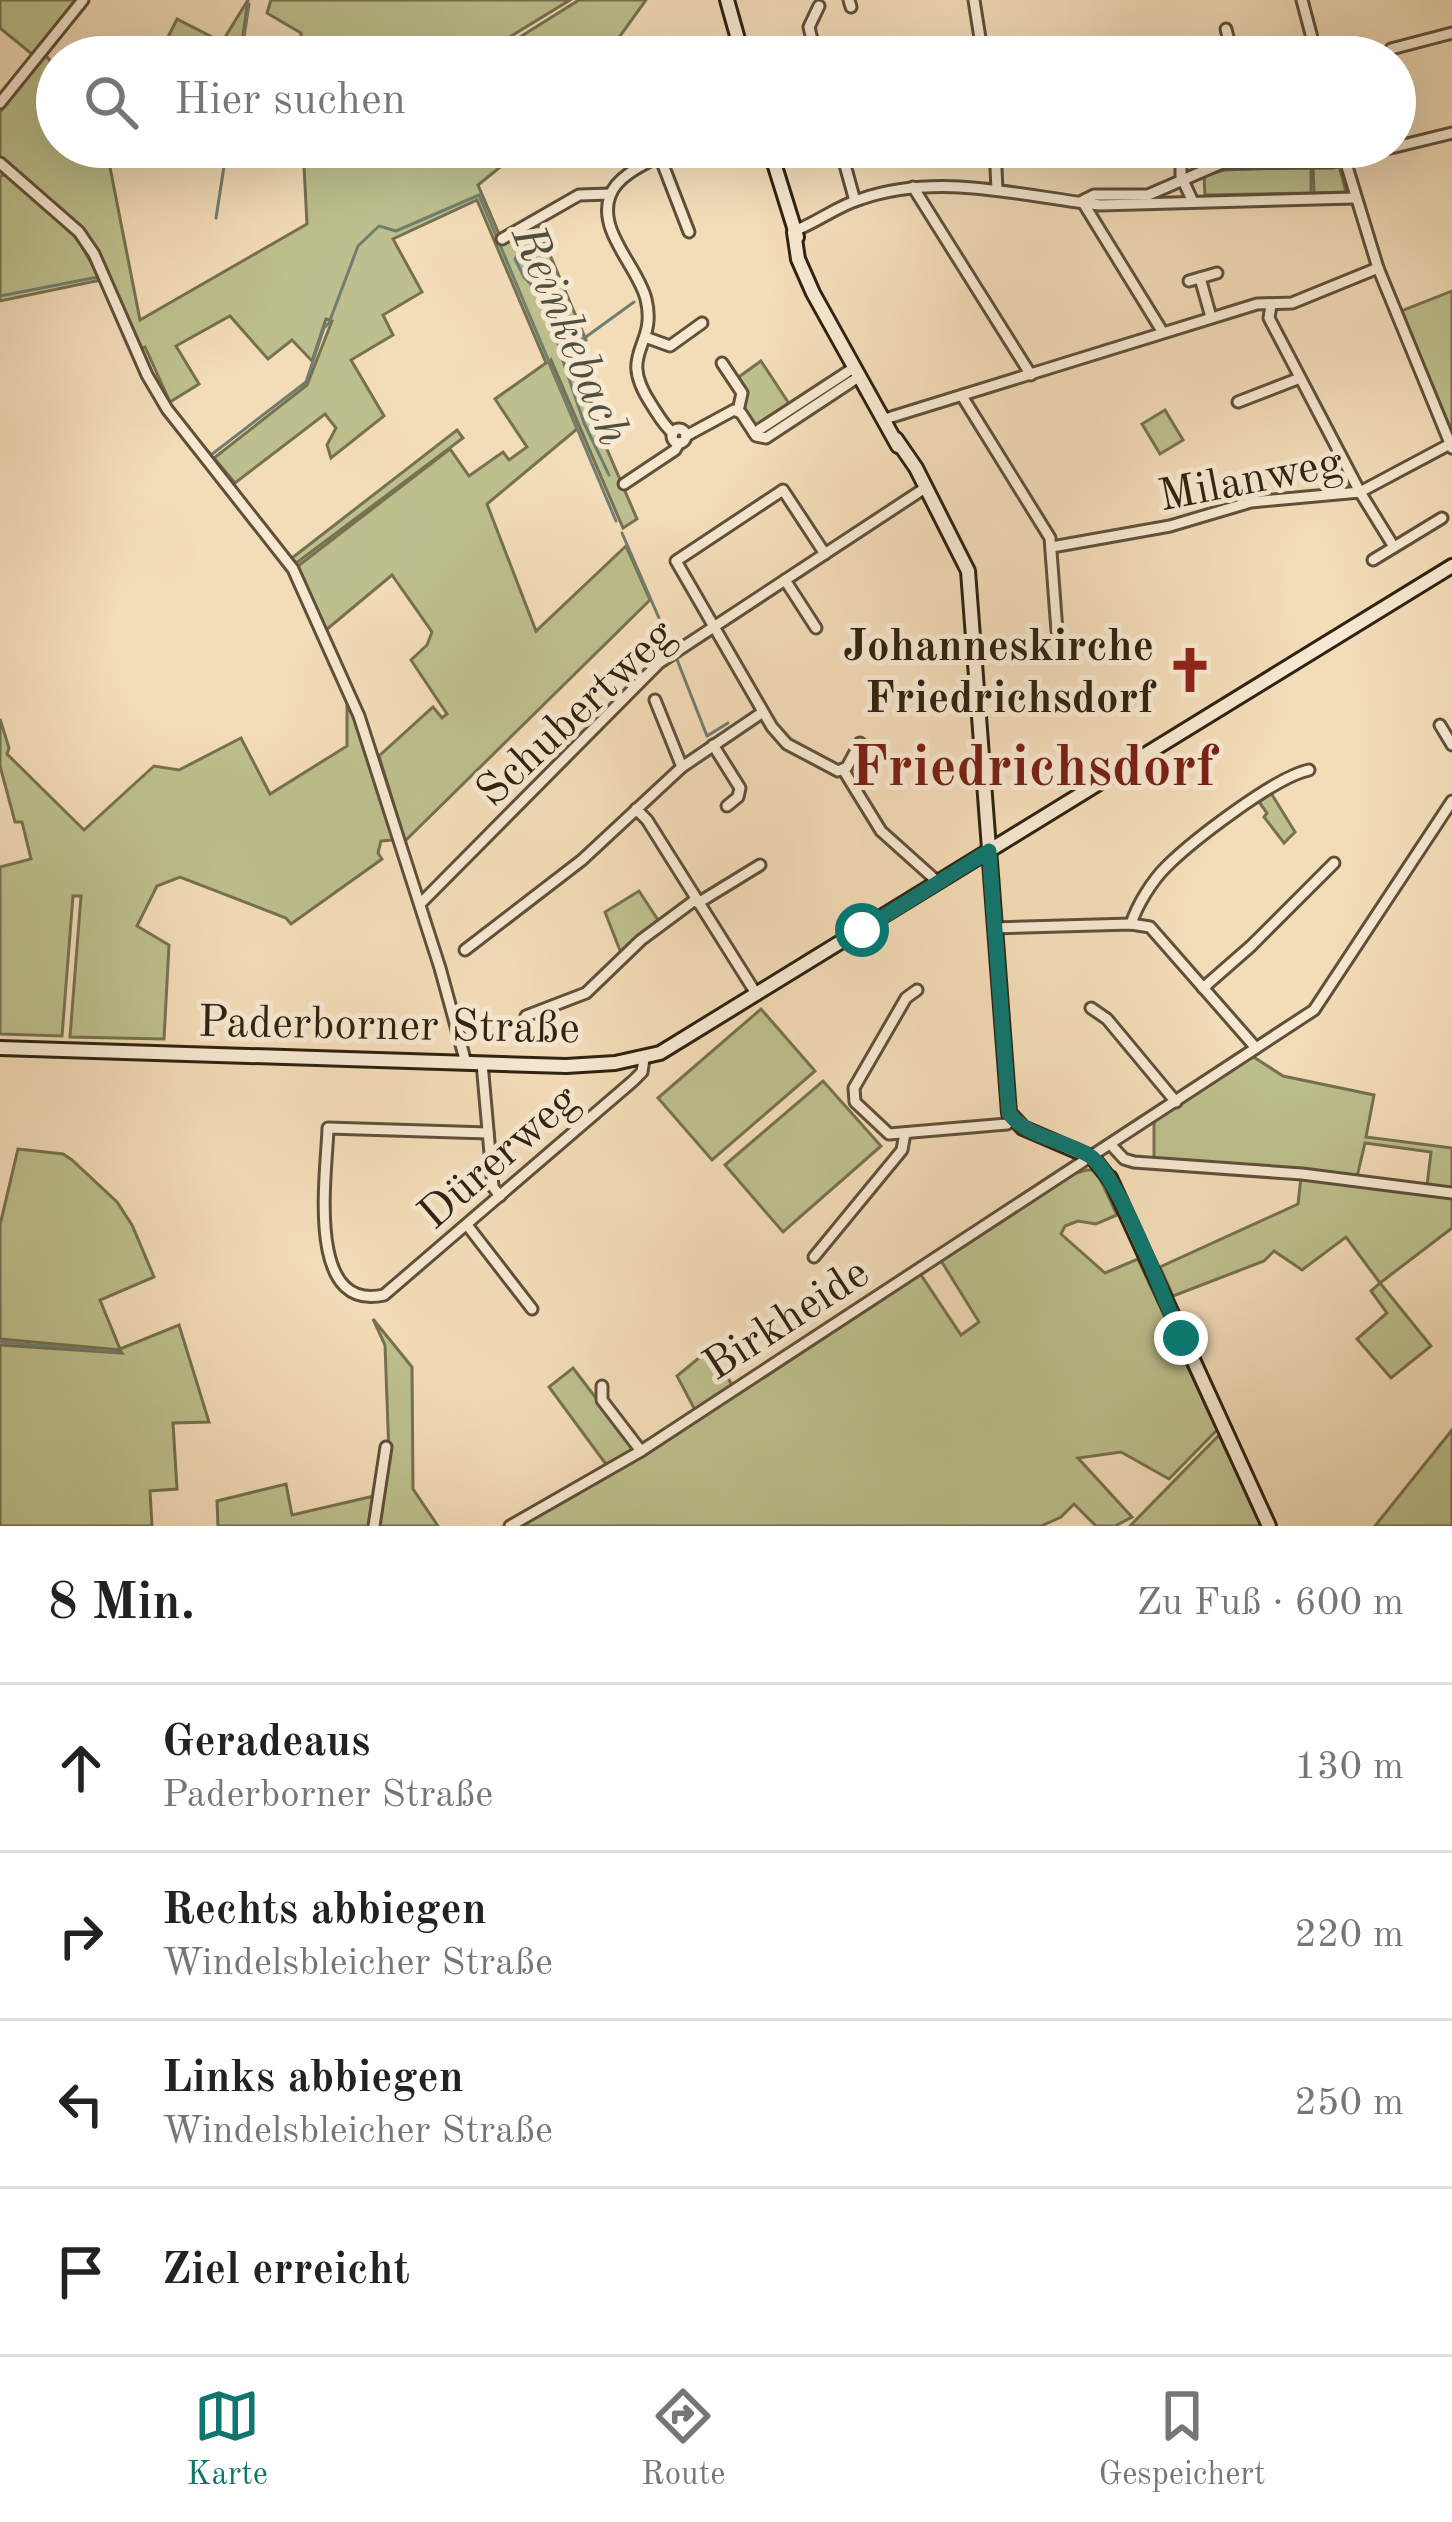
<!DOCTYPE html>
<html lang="de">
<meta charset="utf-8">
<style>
:root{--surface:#fff;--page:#f6f6f6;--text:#222;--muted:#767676;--line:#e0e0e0;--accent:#0f766e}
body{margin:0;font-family:"Old Standard TT",serif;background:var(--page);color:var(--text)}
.stop{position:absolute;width:36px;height:36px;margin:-27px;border:9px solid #0f766e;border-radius:50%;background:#fff}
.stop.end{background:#0f766e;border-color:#fff;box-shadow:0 3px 12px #0008}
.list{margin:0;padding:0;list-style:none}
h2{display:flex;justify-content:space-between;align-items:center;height:156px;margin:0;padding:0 48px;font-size:51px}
h2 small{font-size:39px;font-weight:400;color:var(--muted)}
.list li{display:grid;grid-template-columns:78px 1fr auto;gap:36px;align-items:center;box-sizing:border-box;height:168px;padding:0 48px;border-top:3px solid var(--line)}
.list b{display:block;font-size:45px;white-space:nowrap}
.list p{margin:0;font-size:39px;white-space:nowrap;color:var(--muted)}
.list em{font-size:39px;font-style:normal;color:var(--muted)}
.icon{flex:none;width:66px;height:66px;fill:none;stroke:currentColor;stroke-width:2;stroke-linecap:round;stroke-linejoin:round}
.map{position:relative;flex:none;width:1452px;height:1526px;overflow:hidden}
.search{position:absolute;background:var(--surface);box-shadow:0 12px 48px #0002;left:36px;right:36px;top:36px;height:132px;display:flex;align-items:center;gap:30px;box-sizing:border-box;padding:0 42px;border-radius:66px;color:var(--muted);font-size:45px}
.sheet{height:828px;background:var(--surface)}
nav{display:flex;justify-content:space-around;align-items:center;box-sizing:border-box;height:168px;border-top:3px solid var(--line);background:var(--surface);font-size:33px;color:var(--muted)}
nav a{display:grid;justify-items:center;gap:6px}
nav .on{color:var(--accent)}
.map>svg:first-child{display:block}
</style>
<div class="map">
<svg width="1452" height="1526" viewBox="0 0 1452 1526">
<rect width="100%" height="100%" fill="#f3dcb8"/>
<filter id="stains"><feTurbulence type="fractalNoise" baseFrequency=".00167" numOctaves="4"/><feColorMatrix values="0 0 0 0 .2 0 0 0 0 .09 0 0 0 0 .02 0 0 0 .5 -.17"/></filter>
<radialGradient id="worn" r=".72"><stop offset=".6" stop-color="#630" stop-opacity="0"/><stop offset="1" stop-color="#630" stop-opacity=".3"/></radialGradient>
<!-- green -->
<g fill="#bdc08e" stroke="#76714f" stroke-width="3">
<path d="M 0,0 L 79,0 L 33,55 L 0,28 Z"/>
<path d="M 248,0 L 240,57 L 158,57 L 177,19 L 222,42 Z"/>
<path d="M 271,0 L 570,0 L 477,57 L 301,57 L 301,33 L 267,13 Z"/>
<path d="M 579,0 L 646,0 L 612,47 L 614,57 L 488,57 Z"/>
<path d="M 45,54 L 57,70 L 57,147 L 106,147 L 140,320 L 307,224 L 303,147 L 525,147 L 478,185 L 502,241 L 536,222 L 586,340 L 566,354 L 637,519 L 623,528 L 551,360 L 549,363 L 577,429 L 487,504 L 536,631 L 626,546 L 650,600 L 405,841 L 379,756 L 433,707 L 442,718 L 447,714 L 411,660 L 427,645 L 432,632 L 392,575 L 326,630 L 298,566 L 450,449 L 469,476 L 503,452 L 509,460 L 527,447 L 495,399 L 546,363 L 477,200 L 393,239 L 422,292 L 383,315 L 393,335 L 351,360 L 384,416 L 331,458 L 327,445 L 336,428 L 325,414 L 235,483 L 214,458 L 307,385 L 332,321 L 326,319 L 312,361 L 292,340 L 268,359 L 230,316 L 176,346 L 199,384 L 170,402 L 145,347 L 139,349 L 81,228 L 0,158 L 0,112 Z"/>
<path d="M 1339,165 L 1346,192 L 1314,193 L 1313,166 Z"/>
<path d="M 1311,167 L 1311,193 L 1205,195 L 1204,176 L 1224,170 Z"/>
<path d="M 7,174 L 74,233 L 101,280 L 0,301 L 0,176 Z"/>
<path d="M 1452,291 L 1452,433 L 1401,311 Z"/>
<path d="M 761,361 L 790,405 L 761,425 L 754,424 L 742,407 L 736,379 Z"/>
<path d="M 1165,410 L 1183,440 L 1160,454 L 1142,424 Z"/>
<path d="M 457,430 L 463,438 L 295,564 L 292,558 Z"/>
<path d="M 347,708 L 357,718 L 394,833 L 392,840 L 381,841 L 378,853 L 382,859 L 291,924 L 286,918 L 180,877 L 157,886 L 137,926 L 169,945 L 164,1039 L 70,1037 L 81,896 L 73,896 L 62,1036 L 0,1034 L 0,867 L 31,859 L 22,822 L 15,822 L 0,766 L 0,719 L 9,748 L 7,754 L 84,830 L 154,766 L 179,770 L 241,738 L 270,794 L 347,746 Z"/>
<path d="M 1271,793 L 1295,832 L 1284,843 L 1264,817 L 1267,813 L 1259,802 Z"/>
<path d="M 639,891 L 658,920 L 621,953 L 605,912 Z"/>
<path d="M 761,1009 L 815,1071 L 712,1160 L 658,1098 Z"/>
<path d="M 1252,1056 L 1283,1076 L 1374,1095 L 1366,1137 L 1452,1148 L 1452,1190 L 1427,1186 L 1431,1152 L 1365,1143 L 1357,1177 L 1154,1159 L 1154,1121 Z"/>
<path d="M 823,1081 L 881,1146 L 783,1232 L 725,1165 Z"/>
<path d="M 18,1149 L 63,1154 L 72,1160 L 117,1202 L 132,1225 L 154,1277 L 100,1300 L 120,1349 L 179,1325 L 209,1422 L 173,1423 L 177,1489 L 150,1491 L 152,1526 L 0,1526 L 0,1345 L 122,1353 L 120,1350 L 0,1339 L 0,1225 Z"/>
<path d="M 1087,1170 L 1096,1170 L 1117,1215 L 1096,1224 L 1078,1221 L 1065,1226 L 1061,1234 L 1105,1273 L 1138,1259 L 1217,1430 L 1169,1479 L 1121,1452 L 1078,1458 L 1132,1517 L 1115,1526 L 1096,1526 L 1074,1504 L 1061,1517 L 1041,1526 L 520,1526 L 602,1480 L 919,1272 L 961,1335 L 979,1322 L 940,1259 L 1068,1175 Z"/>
<path d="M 1301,1178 L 1452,1197 L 1452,1228 L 1380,1283 L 1431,1346 L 1391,1378 L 1357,1339 L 1387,1313 L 1371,1291 L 1380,1283 L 1346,1237 L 1302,1270 L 1274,1251 L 1264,1261 L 1173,1296 L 1160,1267 L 1298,1204 Z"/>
<path d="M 373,1319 L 412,1367 L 413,1489 L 438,1526 L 377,1526 L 389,1455 L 385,1345 Z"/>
<path d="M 711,1348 L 732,1385 L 695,1410 L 677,1376 Z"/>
<path d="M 573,1368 L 635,1449 L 608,1467 L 549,1387 Z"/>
<path d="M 1452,1430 L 1452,1526 L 1375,1526 Z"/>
<path d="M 1219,1435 L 1262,1526 L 1130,1526 Z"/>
<path d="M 286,1484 L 292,1515 L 374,1496 L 369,1526 L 218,1526 L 217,1501 Z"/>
</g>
<!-- water -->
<path fill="#9bbbb1" stroke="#707e71" stroke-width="3" d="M 521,248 L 533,248 L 540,282 L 567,328 L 560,342 L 561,352 L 540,294 L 524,277 L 515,259 Z"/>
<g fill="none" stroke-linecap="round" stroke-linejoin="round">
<!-- stream -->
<g stroke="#707e71" stroke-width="3">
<path d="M 241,57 L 249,4"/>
<path d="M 216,218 L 227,147"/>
<path d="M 108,275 L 152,374"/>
<path d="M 0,296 L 98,277"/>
<path d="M 174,410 L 211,455 L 306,382 L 324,328 L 329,323 L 358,246 L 379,226 L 396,231 L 479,195 L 616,521"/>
<path d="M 609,475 L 584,423 L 561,355 L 634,302"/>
<path d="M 622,533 L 672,648"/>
<path d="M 676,657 L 707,736 L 728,723"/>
<path d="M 0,1342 L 118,1352"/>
</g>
<defs>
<g id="minor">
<path d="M 849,0 L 851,7"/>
<path d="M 974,0 L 983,57"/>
<path d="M 1302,0 L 1317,57"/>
<path d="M 1226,29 L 1233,57"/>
<path d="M 1146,45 L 1149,57"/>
<path d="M 1391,49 L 1452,33"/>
<path d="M 816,57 L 809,27 L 819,6"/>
<path d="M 0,103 L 83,0"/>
<path d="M 840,147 L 855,201"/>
<path d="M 995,147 L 997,190"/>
<path d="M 1181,147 L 1181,176 L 1193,202"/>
<path d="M 1341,147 L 1378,268 L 1452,448"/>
<path d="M 1395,147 L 1452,133"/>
<path d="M 660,157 L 689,232"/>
<path d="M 0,163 L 79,232 L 94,254 L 147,375 L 167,409 L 293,569 L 359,716 L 440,968 L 466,1063"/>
<path d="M 913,187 L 1031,375"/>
<path d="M 794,231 C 818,222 837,206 861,199 C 940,172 1020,196 1100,205 L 1354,198"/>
<path d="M 502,239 L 579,195 L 610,194"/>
<path d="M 1200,278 L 1211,317"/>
<path d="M 1189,281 L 1217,273"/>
<path d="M 1271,305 L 1269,318 L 1360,492 L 1394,547"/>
<path d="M 1162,331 L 1082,201 L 1094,195 L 1148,195 L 1222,163 L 1333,162 L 1394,147"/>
<path d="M 645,337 L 670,346 L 702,323"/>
<path d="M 722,363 L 742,393 L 738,411"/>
<path d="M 962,396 L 1050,538 L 1057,631"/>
<path d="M 1238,402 L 1300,378"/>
<path d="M 885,419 L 1257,304 L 1292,303 L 1378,268"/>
<circle cx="679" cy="436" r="7"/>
<path d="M 673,433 C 664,426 658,415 651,404 C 616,351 658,348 646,299 C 638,267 597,231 610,196 C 618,172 657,159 677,147"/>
<path d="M 754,433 L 855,367"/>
<path d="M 686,436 L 734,410 L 741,413 L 756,436 L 766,438 L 860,376"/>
<path d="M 624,484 L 675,450 L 679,443"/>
<path d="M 1052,547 L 1170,526 L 1251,502 L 1360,492 L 1450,444"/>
<path d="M 825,554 L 783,490 L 676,561 L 772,727 L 787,744 L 838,771 L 847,767 L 860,743"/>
<path d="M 1373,560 L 1442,518"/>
<path d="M 785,580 L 816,628"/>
<path d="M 655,700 L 682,767"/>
<path d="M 1440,725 L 1452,745"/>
<path d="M 713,745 L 740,788 L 738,797 L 727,806"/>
<path d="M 844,771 L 881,831 L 939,883"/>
<path d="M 636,809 L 647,820 L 757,995"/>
<path d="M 698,903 L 760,865"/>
<path d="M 420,904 L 659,663 L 925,488"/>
<path d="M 1131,924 C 1137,905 1152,881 1166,867 C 1192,841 1275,777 1309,770"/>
<path d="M 994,928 L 1131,924 L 1150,927 L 1256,1048"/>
<path d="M 465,950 L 582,860 L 682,767 L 763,712"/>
<path d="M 1203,988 L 1251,946 L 1334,863"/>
<path d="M 917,990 L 906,998 L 854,1088 L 855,1102 L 889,1134 L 1007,1124 L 1013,1119"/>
<path d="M 1091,1008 L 1107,1019 L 1176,1102"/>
<path d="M 526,1016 L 586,993 L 641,940 L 695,900"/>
<path d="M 482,1063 L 493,1187 L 500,1196"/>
<path d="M 488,1133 L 328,1128 C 327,1171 304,1313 384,1295 L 633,1081 L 642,1072 L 644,1059"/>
<path d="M 1111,1145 L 1124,1159 L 1134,1162 L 1302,1174 L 1452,1193"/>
<path d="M 467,1225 L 532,1309"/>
<path d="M 814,1257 L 902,1150 L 905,1133"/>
<path d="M 602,1386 L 602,1400 L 641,1451"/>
<path d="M 374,1526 L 386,1447"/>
<path d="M 510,1526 L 641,1451 L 1314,1010 L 1452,801"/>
</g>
<g id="secondary">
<path d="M 727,0 L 743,57"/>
<path d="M 769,147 L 797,237"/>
<path d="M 794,232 L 798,259 L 813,293 L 898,446"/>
<path d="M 896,439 L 916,468 L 968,571 L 1009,1113 L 1023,1128 L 1093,1158 L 1111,1181"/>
<path d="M 0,1048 L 566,1066 L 615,1063 L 660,1053 L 1452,566"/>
<path d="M 1110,1178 L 1269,1526"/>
</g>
</defs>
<!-- minor casing -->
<use href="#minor" stroke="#60503a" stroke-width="15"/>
<!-- secondary casing -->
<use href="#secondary" stroke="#2f2210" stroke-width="18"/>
<!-- minor -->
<use href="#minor" stroke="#f7e8d1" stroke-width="9"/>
<!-- secondary -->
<use href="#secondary" stroke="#f7e8d1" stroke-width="12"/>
</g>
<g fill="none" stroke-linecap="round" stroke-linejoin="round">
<!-- route -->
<path stroke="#0f766e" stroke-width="15" d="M 862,930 L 989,851 L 1009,1113 C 1028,1139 1064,1139 1090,1156 C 1120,1177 1164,1300 1181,1338"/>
</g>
<!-- icons -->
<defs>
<symbol id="church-bare" viewBox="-9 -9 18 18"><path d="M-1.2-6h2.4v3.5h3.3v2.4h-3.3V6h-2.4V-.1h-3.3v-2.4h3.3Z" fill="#8f2418" stroke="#f7e8d1" stroke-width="2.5" paint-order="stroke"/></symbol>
</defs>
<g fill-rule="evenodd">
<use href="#church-bare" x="1157" y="637" width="66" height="66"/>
</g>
<g text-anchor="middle" stroke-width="10" stroke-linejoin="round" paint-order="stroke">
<!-- street labels -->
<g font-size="45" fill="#2f2210" stroke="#f7e8d1">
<text transform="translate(1250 477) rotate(-11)" y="16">Milanweg</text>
<text transform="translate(574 711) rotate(-43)" y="16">Schubertweg</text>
<text transform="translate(389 1023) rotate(1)" y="16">Paderborner Straße</text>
<text transform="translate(497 1155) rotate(-41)" y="16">Dürerweg</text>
<text transform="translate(785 1317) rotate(-33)" y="16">Birkheide</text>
</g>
<!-- poi labels -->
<g font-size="45" font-weight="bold" fill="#2f2210" stroke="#f7e8d1" text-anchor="end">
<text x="1154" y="660">Johanneskirche<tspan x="1154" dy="52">Friedrichsdorf</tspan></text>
</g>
<!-- water labels -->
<g font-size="48" font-style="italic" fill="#4f5040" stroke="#f7e8d1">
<text transform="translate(573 334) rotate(67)" y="17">Reinkebach</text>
</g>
<!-- district labels -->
<g font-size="57" font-weight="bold" fill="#7a1f14" stroke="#f7e8d1">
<text x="1033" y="785">Friedrichsdorf</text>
</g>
</g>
<rect width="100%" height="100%" filter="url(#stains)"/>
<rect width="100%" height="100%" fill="url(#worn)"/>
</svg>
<div class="stop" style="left:862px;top:930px"></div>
<div class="stop end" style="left:1181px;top:1338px"></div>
<div class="search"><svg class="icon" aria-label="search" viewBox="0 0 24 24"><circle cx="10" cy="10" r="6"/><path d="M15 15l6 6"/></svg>Hier suchen</div>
</div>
<section class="sheet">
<h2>8 Min.<small>Zu Fuß · 600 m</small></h2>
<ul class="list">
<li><svg class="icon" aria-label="ahead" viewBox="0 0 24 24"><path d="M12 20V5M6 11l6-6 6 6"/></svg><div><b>Geradeaus</b><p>Paderborner Straße</p></div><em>130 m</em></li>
<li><svg class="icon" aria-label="right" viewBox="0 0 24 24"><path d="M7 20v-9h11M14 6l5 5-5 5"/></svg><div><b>Rechts abbiegen</b><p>Windelsbleicher Straße</p></div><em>220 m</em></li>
<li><svg class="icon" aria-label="left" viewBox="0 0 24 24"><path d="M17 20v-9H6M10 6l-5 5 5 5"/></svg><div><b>Links abbiegen</b><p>Windelsbleicher Straße</p></div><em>250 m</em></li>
<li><svg class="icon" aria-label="arrive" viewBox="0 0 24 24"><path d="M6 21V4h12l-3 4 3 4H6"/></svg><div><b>Ziel erreicht</b></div></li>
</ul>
</section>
<nav>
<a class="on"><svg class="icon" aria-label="map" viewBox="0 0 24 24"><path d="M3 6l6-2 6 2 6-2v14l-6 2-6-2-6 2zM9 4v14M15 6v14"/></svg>Karte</a>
<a><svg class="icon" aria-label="directions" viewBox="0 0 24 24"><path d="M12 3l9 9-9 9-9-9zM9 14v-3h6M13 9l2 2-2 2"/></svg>Route</a>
<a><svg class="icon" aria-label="saved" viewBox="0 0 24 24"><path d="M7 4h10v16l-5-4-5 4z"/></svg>Gespeichert</a>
</nav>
